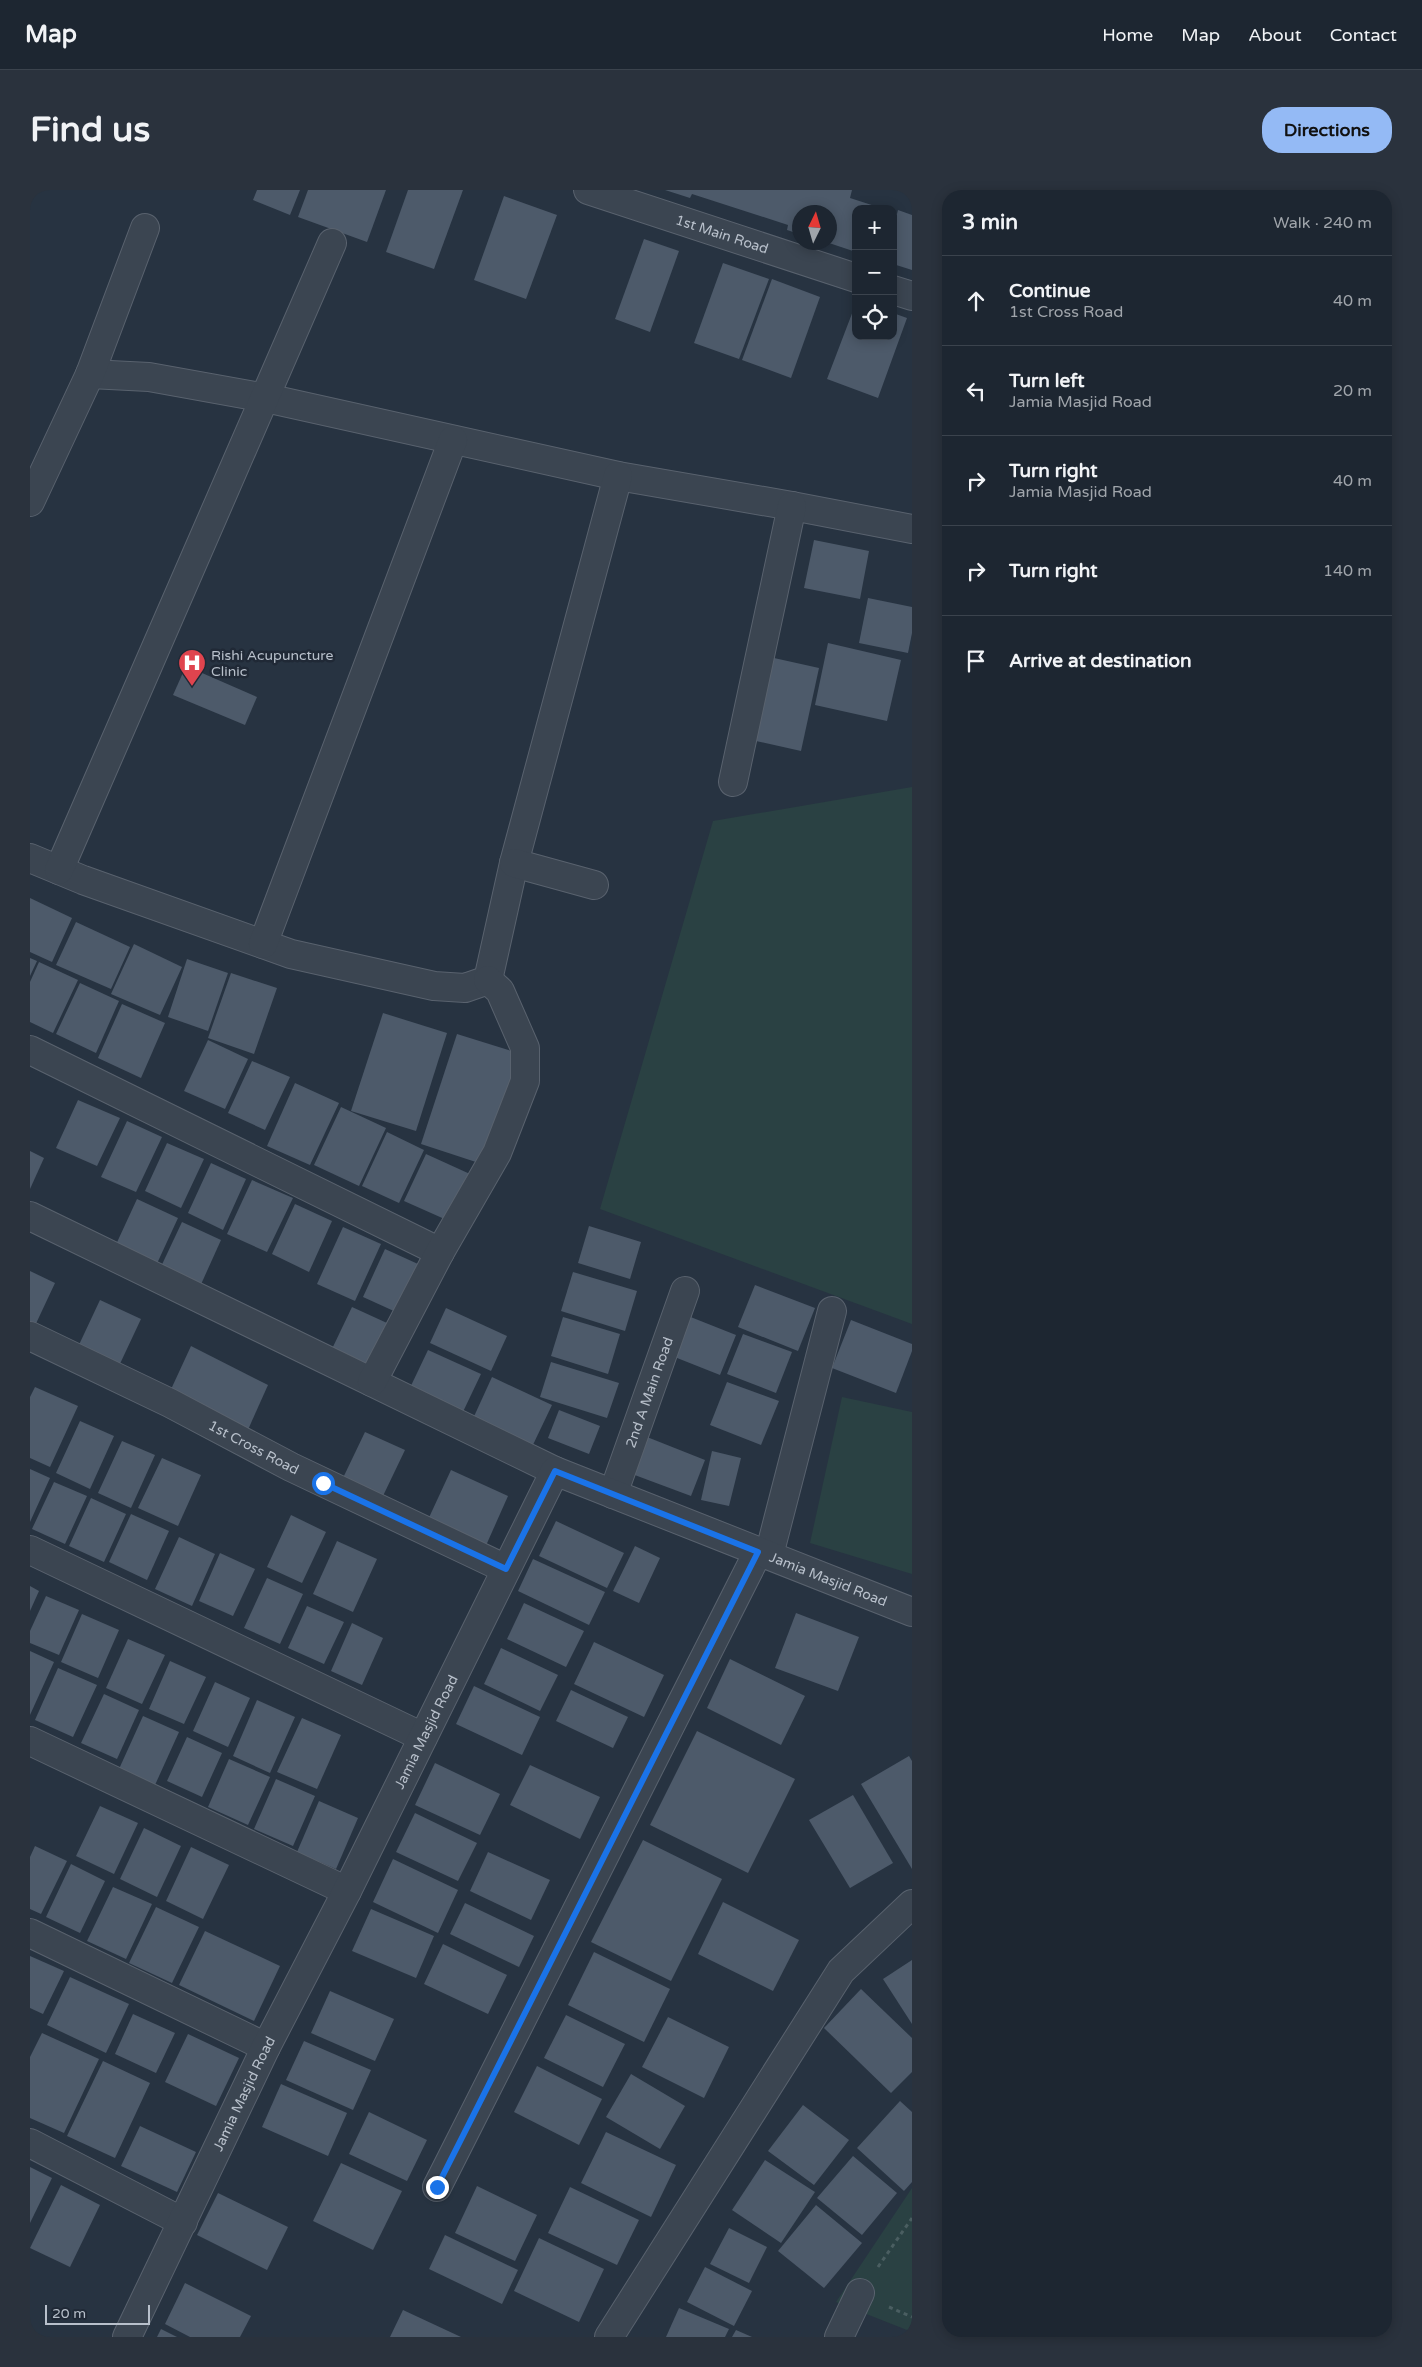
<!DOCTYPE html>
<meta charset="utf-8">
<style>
:root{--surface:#1d2631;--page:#2a323d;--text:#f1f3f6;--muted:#a0a5ab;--line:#3b434d;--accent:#94baf5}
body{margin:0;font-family:"Varela Round",sans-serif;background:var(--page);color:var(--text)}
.controls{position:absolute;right:15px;top:15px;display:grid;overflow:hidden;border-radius:10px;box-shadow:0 2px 12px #0003}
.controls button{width:45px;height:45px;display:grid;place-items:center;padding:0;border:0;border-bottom:1px solid var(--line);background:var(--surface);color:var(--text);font:25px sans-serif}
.compass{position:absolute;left:762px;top:15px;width:45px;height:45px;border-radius:50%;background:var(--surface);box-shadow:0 2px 12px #0003;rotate:5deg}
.scale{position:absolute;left:15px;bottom:12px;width:105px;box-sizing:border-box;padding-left:5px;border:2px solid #b8c0cb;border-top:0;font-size:14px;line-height:18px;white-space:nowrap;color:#b8c0cb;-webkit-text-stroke:4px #202936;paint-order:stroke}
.stop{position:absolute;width:15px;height:15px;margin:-11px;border:4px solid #1a73e8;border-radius:50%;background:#fff}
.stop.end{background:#1a73e8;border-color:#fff;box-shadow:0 1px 5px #0008}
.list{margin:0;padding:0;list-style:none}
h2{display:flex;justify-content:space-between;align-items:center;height:65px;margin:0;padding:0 20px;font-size:21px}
h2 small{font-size:16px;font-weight:400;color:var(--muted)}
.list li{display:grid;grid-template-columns:32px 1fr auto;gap:15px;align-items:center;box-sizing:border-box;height:90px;padding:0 20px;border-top:1px solid var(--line)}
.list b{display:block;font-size:19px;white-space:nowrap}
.list p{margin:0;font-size:16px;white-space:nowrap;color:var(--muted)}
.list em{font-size:16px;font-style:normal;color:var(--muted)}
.icon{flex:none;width:28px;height:28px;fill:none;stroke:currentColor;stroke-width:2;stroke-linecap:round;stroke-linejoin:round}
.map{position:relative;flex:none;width:882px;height:2147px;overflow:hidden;border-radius:20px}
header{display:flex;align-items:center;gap:30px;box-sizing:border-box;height:70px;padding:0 25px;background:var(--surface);border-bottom:1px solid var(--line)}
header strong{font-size:24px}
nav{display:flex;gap:28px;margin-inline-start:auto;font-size:18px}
.intro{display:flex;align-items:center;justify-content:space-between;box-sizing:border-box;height:120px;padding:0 30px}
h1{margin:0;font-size:35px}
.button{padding:12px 22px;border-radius:20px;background:var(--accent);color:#111;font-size:18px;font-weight:700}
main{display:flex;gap:30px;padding:0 30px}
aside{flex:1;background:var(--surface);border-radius:20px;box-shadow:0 2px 12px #0003}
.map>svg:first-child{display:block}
</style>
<header>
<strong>Map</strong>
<nav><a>Home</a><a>Map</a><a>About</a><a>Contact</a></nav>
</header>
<div class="intro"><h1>Find us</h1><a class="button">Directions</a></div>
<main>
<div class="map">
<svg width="882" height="2147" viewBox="0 0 882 2147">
<rect width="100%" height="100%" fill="#273341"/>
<!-- green -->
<g fill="#2a4143">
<path d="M 882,597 L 882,1134 L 570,1019 L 683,631 Z"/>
<path d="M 812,1207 L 882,1222 L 882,1384 L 780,1353 Z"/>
<path d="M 882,1998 L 882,2142 L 806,2112 Z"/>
</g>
<!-- building -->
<g fill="#4d5a6a">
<path d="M 227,0 L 270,0 L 260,25 L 223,10 Z"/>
<path d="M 278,0 L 356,0 L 337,52 L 268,27 Z"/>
<path d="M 378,0 L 433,0 L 404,79 L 356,62 Z"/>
<path d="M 635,0 L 822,0 L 820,8 L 851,18 L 826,19 L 826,62 L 799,53 L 799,22 L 769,22 L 769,44 L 757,40 L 758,35 L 662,4 L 660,8 Z"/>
<path d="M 474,6 L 527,25 L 496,109 L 444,90 Z"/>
<path d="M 868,20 L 882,25 L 882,80 L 863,74 L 863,22 L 867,24 Z"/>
<path d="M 614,49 L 649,61 L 620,142 L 585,129 Z"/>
<path d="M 693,73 L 739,89 L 709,169 L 664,153 Z"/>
<path d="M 742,89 L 790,107 L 761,188 L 712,170 Z"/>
<path d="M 826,113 L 826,146 L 863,146 L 863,123 L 877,128 L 848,208 L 797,189 Z"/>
<path d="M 784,350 L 839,361 L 830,409 L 774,398 Z"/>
<path d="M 838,408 L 882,417 L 882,443 L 878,463 L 829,453 Z"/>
<path d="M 798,453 L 871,470 L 857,531 L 785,515 Z"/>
<path d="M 744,468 L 789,478 L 771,561 L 726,551 Z"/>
<path d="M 156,476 L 227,507 L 215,535 L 143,505 Z"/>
<path d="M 0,708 L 42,728 L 22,772 L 0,762 Z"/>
<path d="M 46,732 L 100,757 L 81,799 L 26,775 Z"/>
<path d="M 104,754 L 152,777 L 130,825 L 81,804 Z"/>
<path d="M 0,768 L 7,771 L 0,786 Z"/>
<path d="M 157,769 L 198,783 L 178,841 L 138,827 Z"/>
<path d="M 9,772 L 48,790 L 23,843 L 0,832 L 0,792 Z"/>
<path d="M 201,783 L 247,798 L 224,864 L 178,848 Z"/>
<path d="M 50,793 L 89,811 L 66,863 L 26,844 Z"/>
<path d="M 92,814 L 135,833 L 111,888 L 68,868 Z"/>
<path d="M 353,823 L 417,843 L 386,941 L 321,921 Z"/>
<path d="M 427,844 L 491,864 L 455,975 L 391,954 Z"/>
<path d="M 178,850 L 218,869 L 195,919 L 154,901 Z"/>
<path d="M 222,871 L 260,887 L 235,940 L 198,923 Z"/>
<path d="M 265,893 L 309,913 L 280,975 L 237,956 Z"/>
<path d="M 48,910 L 90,928 L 67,976 L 26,958 Z"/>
<path d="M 311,917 L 356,938 L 329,996 L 284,975 Z"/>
<path d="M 97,931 L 132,947 L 106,1002 L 71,987 Z"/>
<path d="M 357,942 L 394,960 L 369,1013 L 332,996 Z"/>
<path d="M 137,953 L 174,969 L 151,1018 L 115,1001 Z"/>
<path d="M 0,961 L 14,968 L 0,999 Z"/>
<path d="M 396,964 L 440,984 L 419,1031 L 374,1011 Z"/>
<path d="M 181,973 L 216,989 L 193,1040 L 158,1023 Z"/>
<path d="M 222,990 L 263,1008 L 237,1062 L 197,1044 Z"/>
<path d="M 107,1009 L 148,1028 L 124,1080 L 83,1061 Z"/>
<path d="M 265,1014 L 302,1031 L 279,1082 L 242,1064 Z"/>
<path d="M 152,1032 L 191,1050 L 168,1101 L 128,1083 Z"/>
<path d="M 559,1036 L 611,1052 L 600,1089 L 548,1073 Z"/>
<path d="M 313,1037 L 351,1054 L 325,1111 L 287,1094 Z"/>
<path d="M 355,1059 L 388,1074 L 366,1122 L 333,1107 Z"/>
<path d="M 0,1081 L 25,1093 L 3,1140 L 0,1138 Z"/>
<path d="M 543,1082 L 607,1101 L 595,1141 L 531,1121 Z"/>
<path d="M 725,1095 L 785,1118 L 768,1161 L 708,1137 Z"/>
<path d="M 70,1110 L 111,1129 L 88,1178 L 47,1159 Z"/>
<path d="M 322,1117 L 357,1133 L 336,1177 L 301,1161 Z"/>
<path d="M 416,1118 L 477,1146 L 461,1181 L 400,1153 Z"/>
<path d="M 653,1124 L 706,1145 L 690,1185 L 637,1164 Z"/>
<path d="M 533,1127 L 590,1144 L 578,1184 L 521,1166 Z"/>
<path d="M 821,1130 L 882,1154 L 882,1161 L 866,1203 L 802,1178 Z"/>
<path d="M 713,1144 L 762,1162 L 746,1203 L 697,1184 Z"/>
<path d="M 161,1156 L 238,1195 L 217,1242 L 137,1208 Z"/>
<path d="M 398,1160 L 451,1184 L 431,1226 L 378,1202 Z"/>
<path d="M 521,1172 L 589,1193 L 577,1228 L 510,1207 Z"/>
<path d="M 462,1187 L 522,1215 L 500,1261 L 441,1233 Z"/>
<path d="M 697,1192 L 749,1211 L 731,1255 L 680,1235 Z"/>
<path d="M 5,1197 L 48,1216 L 20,1277 L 0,1268 L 0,1207 Z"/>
<path d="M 529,1220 L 570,1236 L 559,1264 L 518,1248 Z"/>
<path d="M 50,1231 L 84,1246 L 60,1299 L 26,1283 Z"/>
<path d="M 335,1242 L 375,1260 L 352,1308 L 312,1290 Z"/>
<path d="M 617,1247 L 675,1270 L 661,1306 L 602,1284 Z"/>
<path d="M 92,1251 L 125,1265 L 101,1318 L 68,1303 Z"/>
<path d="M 682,1261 L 711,1268 L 699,1316 L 671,1310 Z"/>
<path d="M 132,1268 L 171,1285 L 148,1336 L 108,1318 Z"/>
<path d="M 0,1279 L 20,1288 L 0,1332 Z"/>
<path d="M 421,1280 L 478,1306 L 454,1360 L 396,1334 Z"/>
<path d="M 24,1292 L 57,1306 L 35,1354 L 2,1339 Z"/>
<path d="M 61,1308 L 96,1324 L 74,1372 L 39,1356 Z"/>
<path d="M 101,1324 L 139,1341 L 117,1390 L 79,1372 Z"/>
<path d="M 261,1325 L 296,1342 L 272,1393 L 237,1377 Z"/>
<path d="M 526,1331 L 594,1363 L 577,1398 L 509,1366 Z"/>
<path d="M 149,1347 L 185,1364 L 162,1416 L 125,1399 Z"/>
<path d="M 307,1351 L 347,1369 L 323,1422 L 283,1404 Z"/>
<path d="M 605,1356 L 630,1368 L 609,1413 L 583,1401 Z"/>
<path d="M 190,1363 L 225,1379 L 203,1426 L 169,1411 Z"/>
<path d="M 503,1369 L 575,1402 L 559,1435 L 488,1401 Z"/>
<path d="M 237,1388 L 273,1404 L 250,1454 L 214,1438 Z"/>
<path d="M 0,1396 L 9,1401 L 0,1421 Z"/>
<path d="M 16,1406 L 49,1420 L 29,1465 L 0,1453 L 0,1441 Z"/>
<path d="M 494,1413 L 554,1441 L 536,1477 L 477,1449 Z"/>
<path d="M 277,1416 L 314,1432 L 294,1474 L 258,1458 Z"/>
<path d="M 766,1423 L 829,1447 L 808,1501 L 745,1478 Z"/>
<path d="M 52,1424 L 89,1440 L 68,1488 L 31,1472 Z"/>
<path d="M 322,1433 L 353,1448 L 332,1495 L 301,1481 Z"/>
<path d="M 98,1449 L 135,1465 L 112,1514 L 76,1498 Z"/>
<path d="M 564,1452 L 634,1485 L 614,1527 L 544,1494 Z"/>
<path d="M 471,1458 L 528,1485 L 510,1521 L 454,1494 Z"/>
<path d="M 0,1461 L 24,1472 L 0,1525 Z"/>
<path d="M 700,1469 L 775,1506 L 751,1555 L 677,1518 Z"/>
<path d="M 140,1471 L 176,1487 L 154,1534 L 119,1519 Z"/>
<path d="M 28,1478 L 67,1495 L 43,1547 L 5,1530 Z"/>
<path d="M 185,1492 L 220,1508 L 198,1557 L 163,1541 Z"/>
<path d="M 444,1496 L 510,1527 L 492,1565 L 426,1534 Z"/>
<path d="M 541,1500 L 598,1527 L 583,1558 L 526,1531 Z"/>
<path d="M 74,1504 L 109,1520 L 87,1569 L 51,1553 Z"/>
<path d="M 227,1510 L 265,1527 L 240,1583 L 203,1566 Z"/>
<path d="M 113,1526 L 149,1542 L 125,1595 L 89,1579 Z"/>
<path d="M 272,1528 L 311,1545 L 287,1599 L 247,1582 Z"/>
<path d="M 667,1541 L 765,1589 L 718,1683 L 620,1635 Z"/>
<path d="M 157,1547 L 192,1563 L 172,1607 L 137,1591 Z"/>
<path d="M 879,1566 L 882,1571 L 882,1679 L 831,1594 Z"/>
<path d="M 199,1569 L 240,1587 L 218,1635 L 178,1617 Z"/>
<path d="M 405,1573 L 470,1604 L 450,1645 L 385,1615 Z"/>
<path d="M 500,1575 L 570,1607 L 550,1649 L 480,1615 Z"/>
<path d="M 246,1589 L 285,1606 L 263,1656 L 224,1639 Z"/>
<path d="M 823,1605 L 863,1673 L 820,1698 L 779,1630 Z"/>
<path d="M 289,1611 L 328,1628 L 306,1679 L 267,1662 Z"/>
<path d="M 70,1616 L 108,1633 L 84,1684 L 46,1666 Z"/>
<path d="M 385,1623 L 447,1653 L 428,1691 L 366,1662 Z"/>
<path d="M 114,1638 L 151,1656 L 127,1707 L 90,1689 Z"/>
<path d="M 613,1650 L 692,1689 L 641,1791 L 561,1752 Z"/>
<path d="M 5,1656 L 37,1671 L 11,1724 L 0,1719 L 0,1667 Z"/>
<path d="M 161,1657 L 199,1675 L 173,1729 L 136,1711 Z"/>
<path d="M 458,1662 L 520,1690 L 501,1730 L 440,1701 Z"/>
<path d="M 363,1669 L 428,1700 L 408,1743 L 343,1712 Z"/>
<path d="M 41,1674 L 75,1691 L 50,1743 L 16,1727 Z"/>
<path d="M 83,1697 L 122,1714 L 96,1769 L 57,1751 Z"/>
<path d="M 693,1712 L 769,1750 L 743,1801 L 668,1764 Z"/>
<path d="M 435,1713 L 504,1746 L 489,1777 L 420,1744 Z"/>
<path d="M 126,1717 L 169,1737 L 142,1793 L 99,1773 Z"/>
<path d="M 341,1719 L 404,1746 L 386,1788 L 322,1761 Z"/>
<path d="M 175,1741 L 250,1776 L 224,1831 L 149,1795 Z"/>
<path d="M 413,1754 L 477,1785 L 458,1824 L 394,1794 Z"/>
<path d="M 564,1762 L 640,1799 L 614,1852 L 538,1815 Z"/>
<path d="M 0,1766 L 34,1781 L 13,1824 L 0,1818 Z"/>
<path d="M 882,1770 L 882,1834 L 853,1789 Z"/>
<path d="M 40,1787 L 99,1814 L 76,1863 L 17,1835 Z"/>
<path d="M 831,1799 L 882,1848 L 882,1882 L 861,1903 L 794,1838 Z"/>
<path d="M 300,1801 L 364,1829 L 345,1871 L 281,1843 Z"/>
<path d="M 103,1824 L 145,1843 L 126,1883 L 85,1864 Z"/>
<path d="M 536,1825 L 595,1854 L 573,1897 L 514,1868 Z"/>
<path d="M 638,1827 L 699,1857 L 674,1908 L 612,1877 Z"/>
<path d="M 12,1843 L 69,1869 L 34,1943 L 0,1928 L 0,1867 Z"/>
<path d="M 158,1844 L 209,1868 L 186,1916 L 135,1892 Z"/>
<path d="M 274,1851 L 341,1880 L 323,1920 L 256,1890 Z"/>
<path d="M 73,1871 L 120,1893 L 85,1968 L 37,1946 Z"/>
<path d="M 507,1876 L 572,1909 L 549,1955 L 484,1922 Z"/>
<path d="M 601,1884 L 655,1916 L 630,1959 L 576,1927 Z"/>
<path d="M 251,1894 L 317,1923 L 298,1966 L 232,1937 Z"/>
<path d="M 870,1911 L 882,1922 L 882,1992 L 874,2001 L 827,1958 Z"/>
<path d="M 773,1915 L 819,1950 L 784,1995 L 738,1961 Z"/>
<path d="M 339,1922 L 397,1950 L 377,1991 L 319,1964 Z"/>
<path d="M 110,1936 L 166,1962 L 147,2002 L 91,1976 Z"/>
<path d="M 576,1942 L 646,1975 L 621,2027 L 551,1993 Z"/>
<path d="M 823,1966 L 867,2003 L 832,2045 L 787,2008 Z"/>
<path d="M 735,1970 L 785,2002 L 751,2053 L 702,2020 Z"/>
<path d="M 311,1973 L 372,2001 L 343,2060 L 283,2031 Z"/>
<path d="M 0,1977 L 22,1988 L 0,2033 Z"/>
<path d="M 31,1995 L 70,2015 L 40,2077 L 0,2058 Z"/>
<path d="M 447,1996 L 507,2025 L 485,2071 L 425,2043 Z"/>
<path d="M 540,1997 L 609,2030 L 587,2075 L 518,2043 Z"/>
<path d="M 188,2003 L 258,2037 L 237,2080 L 167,2045 Z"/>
<path d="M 786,2015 L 832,2053 L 794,2098 L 748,2061 Z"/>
<path d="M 699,2038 L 737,2057 L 719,2093 L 680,2074 Z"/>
<path d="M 415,2045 L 488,2080 L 472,2114 L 399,2079 Z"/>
<path d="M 509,2048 L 574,2079 L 549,2132 L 484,2101 Z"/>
<path d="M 675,2077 L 722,2101 L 704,2136 L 657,2112 Z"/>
<path d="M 155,2093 L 221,2126 L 210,2147 L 160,2147 L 135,2134 Z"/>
<path d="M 649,2118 L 699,2139 L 695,2147 L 636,2147 Z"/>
<path d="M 373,2120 L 431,2147 L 360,2147 Z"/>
<path d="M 131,2139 L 147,2147 L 127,2147 Z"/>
<path d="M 706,2140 L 722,2147 L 702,2147 Z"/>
</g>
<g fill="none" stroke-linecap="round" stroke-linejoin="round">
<defs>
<g id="minor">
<path id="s1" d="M 558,0 L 826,88"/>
<path d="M 863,100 L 882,106"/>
<path d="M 60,184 L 119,187 L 236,208 L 588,286 L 762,316 L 882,339"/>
<path d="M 0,312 L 60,184 L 115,38"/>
<path d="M 703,592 L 762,316"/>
<path d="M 0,668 L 53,690 L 261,764 L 404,796 L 435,798 L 458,790 L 484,673 L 588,286"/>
<path d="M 484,673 L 564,695"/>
<path d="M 29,680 L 302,53"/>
<path d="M 233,754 L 423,250"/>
<path d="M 0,860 L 410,1062"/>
<path d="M 0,1026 L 525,1281"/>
<path id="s2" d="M 0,1146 L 140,1213 L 261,1277 L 476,1379"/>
<path d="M 342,1192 L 410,1062 L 467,963 L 495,891 L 495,858 L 470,801 L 458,790"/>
<path id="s3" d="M 583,1304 L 655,1101"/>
<path d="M 0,1360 L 393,1547"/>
<path d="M 739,1365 L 802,1121"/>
<path d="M 0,1551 L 317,1701"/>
<path d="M 0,1743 L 236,1857"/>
<path d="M 0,1953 L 153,2032"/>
<path d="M 407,1997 L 728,1362"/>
<path d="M 579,2147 L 811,1781 L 882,1714"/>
<path d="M 809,2147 L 830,2103"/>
</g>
<g id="tertiary">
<path id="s4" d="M 97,2147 L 236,1857 L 317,1701 L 525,1281 L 882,1422"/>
</g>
</defs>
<!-- minor casing -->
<use href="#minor" stroke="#59626e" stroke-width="30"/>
<!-- tertiary casing -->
<use href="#tertiary" stroke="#59626e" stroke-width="30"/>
<!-- path -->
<g stroke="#4a5e61" stroke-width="3" stroke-dasharray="4 4" stroke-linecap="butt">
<path d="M 848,2077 L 882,2028"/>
<path d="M 859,2117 L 882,2127"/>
</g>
<!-- minor -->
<use href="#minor" stroke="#3b4551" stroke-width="28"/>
<!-- tertiary -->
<use href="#tertiary" stroke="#3b4551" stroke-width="28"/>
</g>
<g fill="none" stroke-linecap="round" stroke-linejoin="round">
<!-- route -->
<path stroke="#1a73e8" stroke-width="6" d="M 293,1293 L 476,1379 L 525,1281 L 728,1362 L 407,1997"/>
</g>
<!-- icons -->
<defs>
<symbol id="hospital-pin" viewBox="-11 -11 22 30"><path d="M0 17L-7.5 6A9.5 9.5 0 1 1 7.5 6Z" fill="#e0444e" stroke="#202936"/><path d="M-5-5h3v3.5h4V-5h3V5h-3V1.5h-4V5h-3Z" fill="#fff"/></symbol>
</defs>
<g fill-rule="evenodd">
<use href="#hospital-pin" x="146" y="457" width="32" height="43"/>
</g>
<g text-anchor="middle" stroke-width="5" stroke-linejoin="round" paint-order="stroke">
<!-- street labels -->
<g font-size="14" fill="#b8c0cb" stroke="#202936">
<text dy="5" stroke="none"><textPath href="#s1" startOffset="141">1st Main Road</textPath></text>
<text dy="5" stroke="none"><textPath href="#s3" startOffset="108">2nd A Main Road</textPath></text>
<text dy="5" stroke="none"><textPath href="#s2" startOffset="250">1st Cross Road</textPath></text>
<text dy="5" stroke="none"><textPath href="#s4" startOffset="1260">Jamia Masjid Road</textPath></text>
<text dy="5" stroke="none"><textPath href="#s4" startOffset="675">Jamia Masjid Road</textPath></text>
<text dy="5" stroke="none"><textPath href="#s4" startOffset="270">Jamia Masjid Road</textPath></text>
</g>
<!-- poi labels -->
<g font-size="14" fill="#b8c0cb" stroke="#202936" text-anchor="start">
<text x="181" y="470">Rishi Acupuncture<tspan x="181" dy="16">Clinic</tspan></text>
</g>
</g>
</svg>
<div class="controls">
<button>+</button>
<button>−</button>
<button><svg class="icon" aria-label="locate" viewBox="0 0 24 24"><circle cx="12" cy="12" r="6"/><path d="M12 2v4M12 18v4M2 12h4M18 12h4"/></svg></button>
</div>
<svg class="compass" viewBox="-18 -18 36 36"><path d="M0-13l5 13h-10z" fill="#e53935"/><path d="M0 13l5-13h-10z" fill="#a0a5ab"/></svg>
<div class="scale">20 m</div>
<div class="stop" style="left:293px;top:1293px"></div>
<div class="stop end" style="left:407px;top:1997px"></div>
</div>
<aside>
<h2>3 min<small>Walk · 240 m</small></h2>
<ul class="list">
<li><svg class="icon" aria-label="ahead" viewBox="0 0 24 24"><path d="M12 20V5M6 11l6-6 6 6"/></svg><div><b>Continue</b><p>1st Cross Road</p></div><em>40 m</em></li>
<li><svg class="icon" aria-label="left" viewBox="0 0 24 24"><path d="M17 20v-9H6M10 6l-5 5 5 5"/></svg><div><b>Turn left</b><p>Jamia Masjid Road</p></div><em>20 m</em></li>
<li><svg class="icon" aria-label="right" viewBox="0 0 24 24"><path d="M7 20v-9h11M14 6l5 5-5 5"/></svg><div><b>Turn right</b><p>Jamia Masjid Road</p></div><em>40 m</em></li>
<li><svg class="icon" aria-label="right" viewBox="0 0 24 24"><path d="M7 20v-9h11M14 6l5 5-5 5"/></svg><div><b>Turn right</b></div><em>140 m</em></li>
<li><svg class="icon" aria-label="arrive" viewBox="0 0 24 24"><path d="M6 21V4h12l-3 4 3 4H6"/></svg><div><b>Arrive at destination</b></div></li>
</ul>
</aside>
</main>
